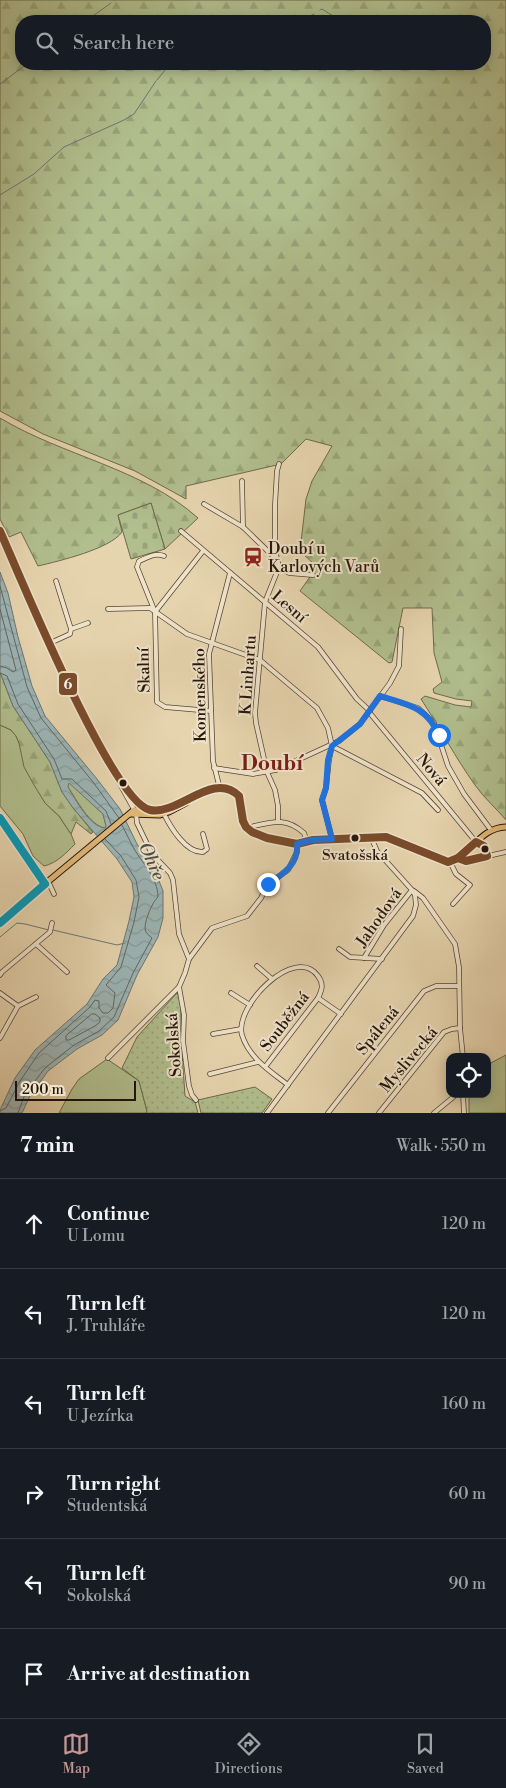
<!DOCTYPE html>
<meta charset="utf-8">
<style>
:root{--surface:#171b24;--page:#20242c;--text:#f1f3f6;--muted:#9ea1a6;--line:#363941;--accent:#c59692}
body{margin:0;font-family:"Libre Bodoni",serif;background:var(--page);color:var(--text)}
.controls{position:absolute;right:15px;bottom:15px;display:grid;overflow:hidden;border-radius:10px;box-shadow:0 2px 12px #0003}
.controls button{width:45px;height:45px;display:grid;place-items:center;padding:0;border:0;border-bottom:1px solid var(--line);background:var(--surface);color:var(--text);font:25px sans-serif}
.scale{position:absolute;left:15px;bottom:12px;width:121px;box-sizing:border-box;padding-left:5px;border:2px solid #26160b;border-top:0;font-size:14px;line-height:18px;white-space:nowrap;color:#26160b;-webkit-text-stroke:4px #efe3ca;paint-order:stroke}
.stop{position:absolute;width:15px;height:15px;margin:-11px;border:4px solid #1a73e8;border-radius:50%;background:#fff}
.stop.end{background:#1a73e8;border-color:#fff;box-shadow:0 1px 5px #0008}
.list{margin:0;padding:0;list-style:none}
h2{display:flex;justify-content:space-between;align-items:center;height:65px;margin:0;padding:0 20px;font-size:21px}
h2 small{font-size:16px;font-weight:400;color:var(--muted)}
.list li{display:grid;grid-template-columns:32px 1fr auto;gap:15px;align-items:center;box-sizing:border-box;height:90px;padding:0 20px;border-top:1px solid var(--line)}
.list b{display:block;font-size:19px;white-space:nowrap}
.list p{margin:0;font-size:16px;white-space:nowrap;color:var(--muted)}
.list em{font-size:16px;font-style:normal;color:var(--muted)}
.icon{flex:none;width:28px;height:28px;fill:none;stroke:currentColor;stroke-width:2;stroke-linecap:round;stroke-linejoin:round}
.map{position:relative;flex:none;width:506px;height:1113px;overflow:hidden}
.search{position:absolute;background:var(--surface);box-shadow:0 2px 12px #0003;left:15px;right:15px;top:15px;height:55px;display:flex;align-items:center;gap:12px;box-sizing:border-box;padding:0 18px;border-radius:20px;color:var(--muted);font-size:19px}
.sheet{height:605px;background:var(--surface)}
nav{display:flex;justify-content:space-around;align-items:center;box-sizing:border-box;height:70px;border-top:1px solid var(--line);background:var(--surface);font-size:14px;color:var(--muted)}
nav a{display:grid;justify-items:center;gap:2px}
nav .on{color:var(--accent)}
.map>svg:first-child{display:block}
</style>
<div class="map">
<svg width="506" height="1113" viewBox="0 0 506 1113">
<defs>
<pattern id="forest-firs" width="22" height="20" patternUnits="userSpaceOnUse" patternTransform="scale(1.25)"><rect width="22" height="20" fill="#b1be8e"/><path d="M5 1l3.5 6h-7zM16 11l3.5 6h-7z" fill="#98a379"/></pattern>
<pattern id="cemetery-stones" width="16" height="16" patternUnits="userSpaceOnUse" patternTransform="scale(1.25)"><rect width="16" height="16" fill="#b1be8e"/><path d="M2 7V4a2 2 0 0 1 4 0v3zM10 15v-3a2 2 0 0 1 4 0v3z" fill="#98a379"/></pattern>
<pattern id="garden-dots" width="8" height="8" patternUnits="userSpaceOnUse" patternTransform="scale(1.25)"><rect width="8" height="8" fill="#b1be8e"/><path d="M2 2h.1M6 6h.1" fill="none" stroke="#98a379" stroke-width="1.8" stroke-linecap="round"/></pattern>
<pattern id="water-waves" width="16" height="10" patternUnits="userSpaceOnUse" patternTransform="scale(1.25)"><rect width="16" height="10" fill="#9cb5b6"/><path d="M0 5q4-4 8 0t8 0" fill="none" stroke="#869b9b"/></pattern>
</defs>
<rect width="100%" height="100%" fill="#e6d4ae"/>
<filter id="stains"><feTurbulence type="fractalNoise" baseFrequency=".004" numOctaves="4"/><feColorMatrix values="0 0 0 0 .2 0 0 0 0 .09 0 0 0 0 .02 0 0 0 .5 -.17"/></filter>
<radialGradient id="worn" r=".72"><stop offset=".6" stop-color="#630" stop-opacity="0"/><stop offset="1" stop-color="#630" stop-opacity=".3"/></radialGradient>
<!-- grass -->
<g fill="#b1be8e" stroke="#6c6a4c">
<path d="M 0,725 L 11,730 L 16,736 L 45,803 L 59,816 L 71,834 L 75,844 C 66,853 57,863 44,866 L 33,856 L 23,834 L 0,806 Z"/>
<path d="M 69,782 L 103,814 L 106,826 L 105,828 C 90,826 76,799 68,787 Z"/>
<path d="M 506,1055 L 506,1113 L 469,1113 L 469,1094 L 487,1094 L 487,1065 Z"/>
<path d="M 107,1059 L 139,1081 L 147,1111 L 146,1113 L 59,1113 L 72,1089 L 79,1079 Z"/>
</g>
<!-- forest -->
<g fill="url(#forest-firs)" stroke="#6c6a4c" fill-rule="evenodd">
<path d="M 0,0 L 506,0 L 506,820 C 496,808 484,798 475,785 C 455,757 440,728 421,699 L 425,696 L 455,705 L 471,707 L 472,701 L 456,699 L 434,693 L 433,689 L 442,682 L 434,653 L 432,608 L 403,608 L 392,662 L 389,663 L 300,591 L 317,567 L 300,551 L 306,499 L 312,481 L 332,446 L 306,439 L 281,464 L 186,486 L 186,499 L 135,471 L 43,434 L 0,411 ZM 21,21 L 485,21 L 485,64 L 21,64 Z"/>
<path d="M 0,418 C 63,456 142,468 198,518 L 165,549 L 151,503 L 118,515 L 122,532 C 110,549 59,561 38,566 L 21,532 L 9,537 L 0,519 Z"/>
<path d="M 0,672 L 13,706 L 50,762 L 62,792 L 73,808 L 93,832 L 91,834 L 76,822 L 71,834 L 59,816 L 45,803 L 34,785 L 24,767 L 19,743 L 16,736 L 11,730 L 0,725 Z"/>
</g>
<!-- cemetery -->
<path fill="url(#cemetery-stones)" stroke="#6c6a4c" d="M 151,503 L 165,549 L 131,559 L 118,515 Z"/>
<!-- garden -->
<g fill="url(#garden-dots)" stroke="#6c6a4c">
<path d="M 177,993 L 181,1000 L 181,1037 L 185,1096 L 195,1102 L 198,1113 L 146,1113 L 147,1111 L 139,1081 L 122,1068 L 137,1037 Z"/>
<path d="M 255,1087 L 272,1099 L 262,1113 L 201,1113 L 198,1100 Z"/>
</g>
<!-- water -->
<path fill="url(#water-waves)" stroke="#6d7572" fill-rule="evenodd" d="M 0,572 L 8,593 L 18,637 L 32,686 L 45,716 L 97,779 L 120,809 L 137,844 L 153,866 L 163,891 L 163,918 L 158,937 L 137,975 L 118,1020 L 102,1035 L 77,1049 L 48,1071 L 30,1096 L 22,1113 L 0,1113 L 0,1110 L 15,1078 L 35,1050 L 87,1004 L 103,979 L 117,965 L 129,921 L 134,897 L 132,882 L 117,859 L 73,808 L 62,792 L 50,762 L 13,706 L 0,672 ZM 69,783 L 103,814 L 106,826 L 105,828 C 90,827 75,799 68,787 Z"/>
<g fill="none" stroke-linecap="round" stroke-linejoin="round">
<!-- shore -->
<g stroke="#616660" stroke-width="1">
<path d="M 0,586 L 27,687 L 41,718 L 93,782 L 119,818"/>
<path d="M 0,609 L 16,670 L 13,672 L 7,668 L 0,666"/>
<path d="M 0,673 L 7,676 L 18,704 L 54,759 L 62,779 L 72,779 L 106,811 L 111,824"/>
<path d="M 92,1014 L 95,1014 L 100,1018 L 100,1022 L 95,1026 L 69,1040 L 66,1040 L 66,1036 Z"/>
<path d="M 0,1111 L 6,1108 L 20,1081 L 39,1053 L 90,1007 L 95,1000 L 99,1001 L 99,1008 L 103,1013 L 108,1013 L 113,1008 L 115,993 L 106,985 L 121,967 L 134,922 L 139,897 L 136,880 L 121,856 L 105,839"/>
<path d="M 18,1113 L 25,1094 L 45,1068 L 74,1045 L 99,1031 L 114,1017 L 133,973 L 152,938 C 150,936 148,935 146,932 C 142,926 152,902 158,897 C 158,878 142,863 133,847 C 129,840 126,832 122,825"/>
</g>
<!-- stream -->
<g stroke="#6d7572" stroke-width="1">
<path d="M 114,0 L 115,0"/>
<path d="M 320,10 L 322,9 L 341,21"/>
<path d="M 86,21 L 111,3"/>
<path d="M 300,21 L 314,14"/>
<path d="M 410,64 L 415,65"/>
<path d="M 157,80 L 170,64"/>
<path d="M 0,84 L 27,64"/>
<path d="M 0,195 L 34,174 L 64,147 L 124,120 L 134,114 L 156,81"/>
<path d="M 53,930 L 117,945 L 125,943"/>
<path d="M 0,937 L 17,923 L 25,924 L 49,930"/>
</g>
<defs>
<g id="minor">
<path d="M 242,481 L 243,527"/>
<path d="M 204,504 L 243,527 L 277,560"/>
<path d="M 0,531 L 63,675 L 110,765 L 140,805 L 140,812"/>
<path d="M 181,531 L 318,647 L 357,699 L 370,711"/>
<path d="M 203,551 L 155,612 L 157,702 L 165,707 L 211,711"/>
<path d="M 279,567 L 289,573 L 313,575"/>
<path d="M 108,609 L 150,608 L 187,634 L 260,660 L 317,708 L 328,728 L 332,746 L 329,760 L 326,788 L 322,800 L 332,839"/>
<path d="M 155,612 L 137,567 L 139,561 C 147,558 155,552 164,556"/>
<path d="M 71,629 L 88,623"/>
<path d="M 48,644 L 70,634 L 71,629 L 56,581"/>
<path d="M 380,696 L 418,708 L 434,723 L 448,766 L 464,794 L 491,830"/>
<path d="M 369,712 L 476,842 L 484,846 L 487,856"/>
<path d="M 332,746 L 422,793 L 438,810"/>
<path d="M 111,768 L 136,813 L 137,823 L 152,854 L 170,873 L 173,880 L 179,934 L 189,959"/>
<path d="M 214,768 L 253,774 L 276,770 L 339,741 L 360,724 L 390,683 L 399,666 L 401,629"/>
<path d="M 220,789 L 213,761 L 209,654 L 230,573"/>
<path d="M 164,814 C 171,828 186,853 203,852 L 207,849 L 203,834"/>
<path d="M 0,818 L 45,884"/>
<path d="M 278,821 L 278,806 L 275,790 L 267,772 L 256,723 L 255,713 L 265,602 L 279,567 L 275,550 L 275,505 L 277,471 L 279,464"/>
<path d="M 254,826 C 275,821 287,818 304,833 L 307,842"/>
<path d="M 458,858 L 466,861 L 506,852"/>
<path d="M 450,862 L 456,874 L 470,885 L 453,904"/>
<path d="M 48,881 L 54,894"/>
<path d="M 414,891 L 423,898 L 455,944 L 459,967 L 460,1028 L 463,1057"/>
<path d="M 36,944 L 67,972"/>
<path d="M 339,949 L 350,957 L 382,959"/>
<path d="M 364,958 L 384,925 L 412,890"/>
<path d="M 257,966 L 272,979"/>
<path d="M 0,975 L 2,972 L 50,932 L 52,923"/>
<path d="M 0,993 L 18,1006"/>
<path d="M 231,993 L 250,1005"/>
<path d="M 318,998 L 341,1014"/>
<path d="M 213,1034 L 241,1029"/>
<path d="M 0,1038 L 18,1006 L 36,997"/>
<path d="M 108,1058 L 179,987"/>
<path d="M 265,1067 L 318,998 C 322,990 324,984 318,976 C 295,944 234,1006 242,1035 C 249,1058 270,1071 288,1085"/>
<path d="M 210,1074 L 258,1062"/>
<path d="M 463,1094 L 464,1113"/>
<path d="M 196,1100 L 192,1095 L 189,1086 L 183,1041 L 184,1015 L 179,987 L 185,973 L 189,959 L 212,928 L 247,916 L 261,898 L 268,884 L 288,870 L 297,852 L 297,844"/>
<path d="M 267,1113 L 413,916 L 416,905 L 415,895 L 412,890 L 377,851 L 371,837"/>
<path d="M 328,1113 L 424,991 L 436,986 L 459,986"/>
<path d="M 379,1113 L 444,1032 L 452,1029 L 460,1028"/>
<path d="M 434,1113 L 457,1094"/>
</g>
<g id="major">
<path d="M 131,814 L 160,815 L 169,812 L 186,803"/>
<path d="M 0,923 L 45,884 L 134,810 L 163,810 L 211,789 L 228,789 L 237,794 L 241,801 L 243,821 L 246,827 L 252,832 L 267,838 L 297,844 L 313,840 L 340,838 L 386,837 L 448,862 C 470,858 478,828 506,827"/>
</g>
</defs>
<!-- minor casing -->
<use href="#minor" stroke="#564634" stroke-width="5.5"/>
<!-- major casing -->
<use href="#major" stroke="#26160b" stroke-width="7"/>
<!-- minor -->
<use href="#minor" stroke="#efe3ca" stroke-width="4"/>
<!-- major -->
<use href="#major" stroke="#e3ba77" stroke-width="5"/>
<defs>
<g id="bus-1">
<path d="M 0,531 C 19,574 112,802 150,810 C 178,816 213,770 239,796 L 243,821 L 246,827 L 252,832 L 267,838 L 297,844 L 313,840 L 386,837 L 448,862 L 458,858"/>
<path d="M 476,842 L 484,846 L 487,856 L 466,861 L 458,858 Z"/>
</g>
<g id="bus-2">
<path d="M 0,818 L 45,884"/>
<path d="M 0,923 L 45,884"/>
</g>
</defs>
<!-- bus-1 casing -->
<use href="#bus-1" stroke="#efe3ca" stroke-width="11"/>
<!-- bus-2 casing -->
<use href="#bus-2" stroke="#efe3ca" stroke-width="11"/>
<!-- bus-1 -->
<use href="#bus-1" stroke="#7a4b2a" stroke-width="8"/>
<!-- bus-2 -->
<use href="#bus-2" stroke="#049aba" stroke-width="8"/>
</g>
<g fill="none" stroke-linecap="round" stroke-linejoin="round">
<!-- route -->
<path stroke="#1a73e8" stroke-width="6" d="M 268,884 C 283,874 299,864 297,844 L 312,840 L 332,839 L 322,800 L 326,788 L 328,760 L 332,746 L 360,724 L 380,696 C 407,704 427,707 439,735"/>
</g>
<!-- icons -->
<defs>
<symbol id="station-bare" viewBox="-9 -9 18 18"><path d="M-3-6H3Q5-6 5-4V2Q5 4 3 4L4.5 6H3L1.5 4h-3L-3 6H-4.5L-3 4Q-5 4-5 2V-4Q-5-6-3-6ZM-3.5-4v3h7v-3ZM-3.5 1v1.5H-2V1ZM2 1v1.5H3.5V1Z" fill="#8f2418" stroke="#efe3ca" stroke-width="2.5" paint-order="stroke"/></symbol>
</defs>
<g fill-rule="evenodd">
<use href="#station-bare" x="239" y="543" width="28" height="28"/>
</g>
<!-- markers -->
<g fill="#26160b" stroke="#efe3ca" stroke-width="2">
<circle cx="123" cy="783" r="4.5"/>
<circle cx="355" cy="838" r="4.5"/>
<circle cx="485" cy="849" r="4.5"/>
</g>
<g text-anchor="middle" stroke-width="4" stroke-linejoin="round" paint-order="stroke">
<!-- bus labels -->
<g font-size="15" fill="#26160b" stroke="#efe3ca">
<text x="355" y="860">Svatošská</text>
</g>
<!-- poi labels -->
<g font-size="16" fill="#26160b" stroke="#efe3ca" text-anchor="start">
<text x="268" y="554">Doubí u<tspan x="268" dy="18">Karlových Varů</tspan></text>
</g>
<!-- street labels -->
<g font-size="16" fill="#26160b" stroke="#efe3ca">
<text transform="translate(290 606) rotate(40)" y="6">Lesní</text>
<text transform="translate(143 670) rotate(-92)" y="6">Skalní</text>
<text transform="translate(247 675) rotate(-86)" y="6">K Linhartu</text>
<text transform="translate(199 695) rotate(-91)" y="6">Komenského</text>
<text transform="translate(432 769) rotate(50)" y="6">Nová</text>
<text transform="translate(378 917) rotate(-55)" y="6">Jahodová</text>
<text transform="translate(284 1021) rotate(-53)" y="6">Souběžná</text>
<text transform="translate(377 1030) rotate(-51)" y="6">Spálená</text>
<text transform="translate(173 1045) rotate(-94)" y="6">Sokolská</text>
<text transform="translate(408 1059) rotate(-50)" y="6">Myslivecká</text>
</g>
<!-- water labels -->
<g font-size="18" font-style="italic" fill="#4f4e47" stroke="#efe3ca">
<text transform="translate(152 861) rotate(66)" y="6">Ohře</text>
</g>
<!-- district labels -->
<g font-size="21" font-weight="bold" fill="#7a1f14" stroke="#efe3ca">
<text x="272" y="770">Doubí</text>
</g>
</g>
<rect stroke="#efe3ca" stroke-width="2" x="58" y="672" width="20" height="24" rx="5" fill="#7a4b2a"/>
<g font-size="14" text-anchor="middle" font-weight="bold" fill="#fff">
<text x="68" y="689">6</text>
</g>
<rect width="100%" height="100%" filter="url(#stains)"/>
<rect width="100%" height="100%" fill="url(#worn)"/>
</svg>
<div class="controls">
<button><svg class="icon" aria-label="locate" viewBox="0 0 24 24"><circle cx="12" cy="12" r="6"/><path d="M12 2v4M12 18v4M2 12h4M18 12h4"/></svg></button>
</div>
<div class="scale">200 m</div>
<div class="stop" style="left:439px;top:735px"></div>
<div class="stop end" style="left:268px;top:884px"></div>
<div class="search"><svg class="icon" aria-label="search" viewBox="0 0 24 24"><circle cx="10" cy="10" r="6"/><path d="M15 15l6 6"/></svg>Search here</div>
</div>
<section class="sheet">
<h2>7 min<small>Walk · 550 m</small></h2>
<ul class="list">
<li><svg class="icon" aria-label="ahead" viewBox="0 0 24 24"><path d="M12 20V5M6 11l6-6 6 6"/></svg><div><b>Continue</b><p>U Lomu</p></div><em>120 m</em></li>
<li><svg class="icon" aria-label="left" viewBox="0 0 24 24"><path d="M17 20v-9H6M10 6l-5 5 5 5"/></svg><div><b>Turn left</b><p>J. Truhláře</p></div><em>120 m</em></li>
<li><svg class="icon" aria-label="left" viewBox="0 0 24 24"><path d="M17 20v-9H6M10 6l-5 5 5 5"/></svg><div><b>Turn left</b><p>U Jezírka</p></div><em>160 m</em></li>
<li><svg class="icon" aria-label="right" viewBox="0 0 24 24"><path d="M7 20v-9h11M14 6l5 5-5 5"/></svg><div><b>Turn right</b><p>Studentská</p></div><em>60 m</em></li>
<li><svg class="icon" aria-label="left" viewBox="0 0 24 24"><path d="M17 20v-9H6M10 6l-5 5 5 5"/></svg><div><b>Turn left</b><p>Sokolská</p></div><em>90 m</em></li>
<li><svg class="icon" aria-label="arrive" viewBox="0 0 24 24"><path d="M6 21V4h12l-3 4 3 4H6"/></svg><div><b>Arrive at destination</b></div></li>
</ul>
</section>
<nav>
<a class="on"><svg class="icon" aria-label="map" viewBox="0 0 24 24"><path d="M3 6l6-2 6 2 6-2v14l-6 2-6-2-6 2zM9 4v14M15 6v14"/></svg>Map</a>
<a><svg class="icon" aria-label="directions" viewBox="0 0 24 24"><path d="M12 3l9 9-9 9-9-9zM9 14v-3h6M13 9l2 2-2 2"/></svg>Directions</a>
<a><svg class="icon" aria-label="saved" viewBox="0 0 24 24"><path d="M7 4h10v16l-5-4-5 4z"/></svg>Saved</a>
</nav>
